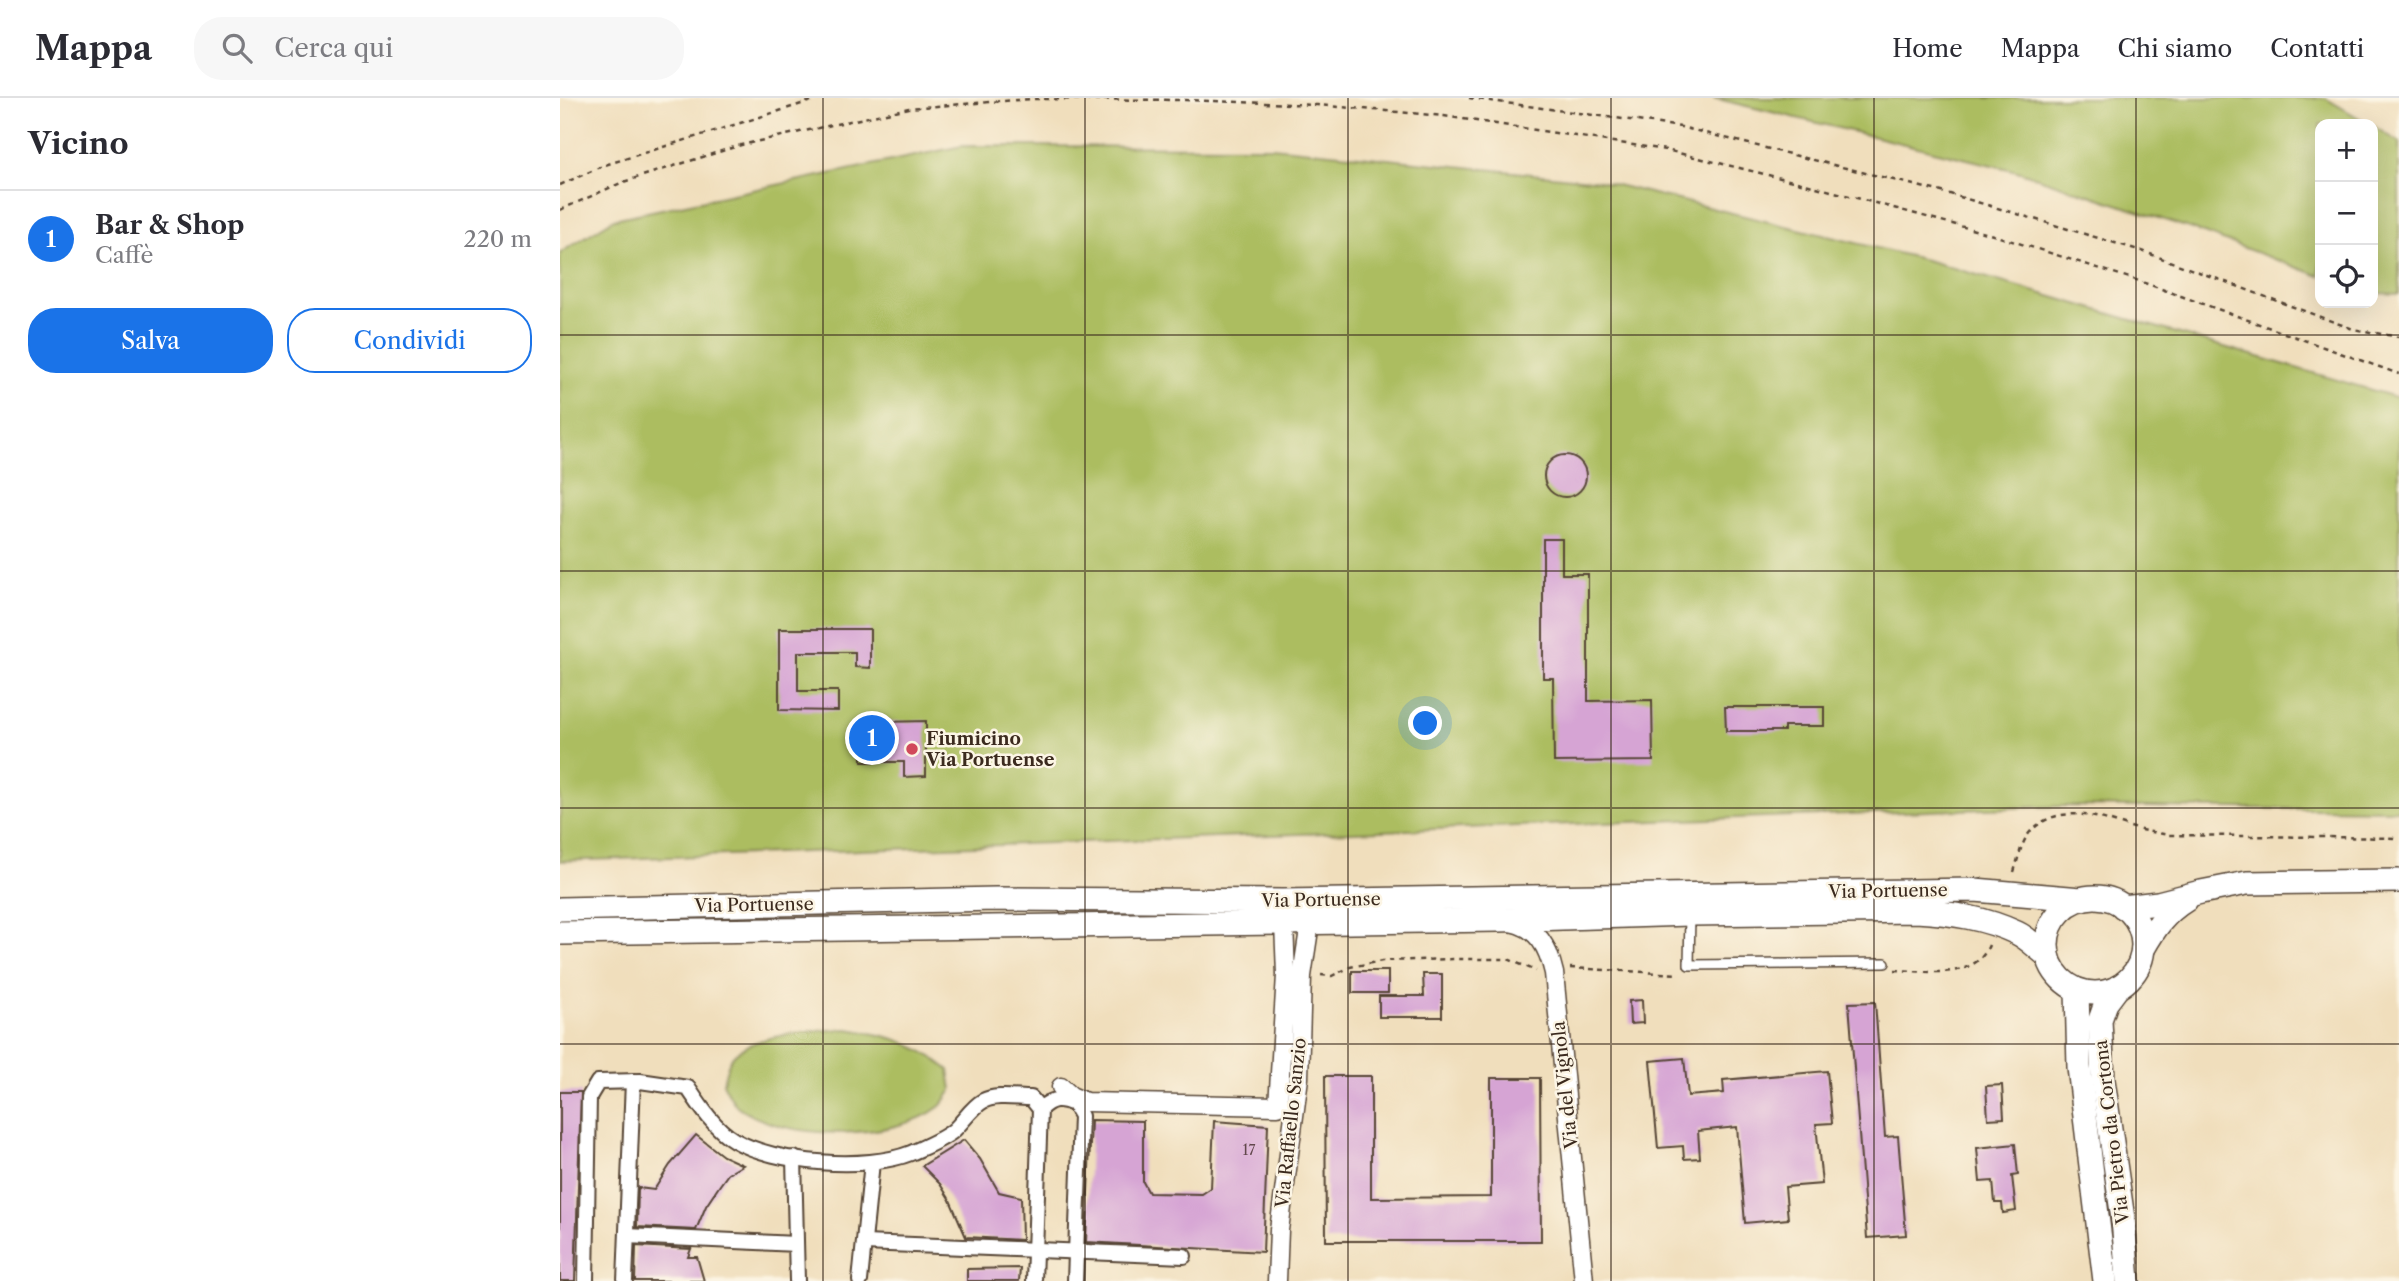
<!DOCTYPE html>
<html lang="it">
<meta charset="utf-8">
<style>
:root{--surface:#fff;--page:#f7f7f7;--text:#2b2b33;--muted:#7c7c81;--line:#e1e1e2;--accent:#1a73e8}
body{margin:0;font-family:"Libre Caslon Text",serif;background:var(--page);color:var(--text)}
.controls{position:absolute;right:21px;top:21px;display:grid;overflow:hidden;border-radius:14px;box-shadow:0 7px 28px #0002}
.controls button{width:63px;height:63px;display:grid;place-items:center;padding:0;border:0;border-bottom:2px solid var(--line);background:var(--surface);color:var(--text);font:35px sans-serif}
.you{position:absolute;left:866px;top:626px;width:24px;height:24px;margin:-18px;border:5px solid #fff;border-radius:50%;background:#1a73e8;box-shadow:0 0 0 10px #1a73e833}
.badge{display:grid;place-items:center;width:46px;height:46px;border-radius:50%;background:var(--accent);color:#fff;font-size:23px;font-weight:700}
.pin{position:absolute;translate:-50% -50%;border:4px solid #fff;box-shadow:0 2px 7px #0006}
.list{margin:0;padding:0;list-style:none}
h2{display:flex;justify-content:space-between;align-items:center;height:91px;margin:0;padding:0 28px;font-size:30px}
h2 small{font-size:23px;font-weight:400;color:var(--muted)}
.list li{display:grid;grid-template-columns:46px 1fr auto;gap:21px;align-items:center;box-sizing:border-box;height:98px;padding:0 28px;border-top:2px solid var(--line)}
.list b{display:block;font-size:26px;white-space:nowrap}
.list p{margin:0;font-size:23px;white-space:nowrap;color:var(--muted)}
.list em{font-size:23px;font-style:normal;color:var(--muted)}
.actions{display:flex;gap:14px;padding:21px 28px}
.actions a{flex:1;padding:16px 0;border:2px solid var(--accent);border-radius:28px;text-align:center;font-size:24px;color:var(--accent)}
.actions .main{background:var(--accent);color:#fff}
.icon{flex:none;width:38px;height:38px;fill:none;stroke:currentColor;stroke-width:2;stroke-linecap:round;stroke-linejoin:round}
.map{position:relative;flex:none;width:1839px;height:1183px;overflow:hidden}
header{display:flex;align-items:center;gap:42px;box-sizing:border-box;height:98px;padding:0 35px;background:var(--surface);border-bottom:2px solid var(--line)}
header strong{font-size:33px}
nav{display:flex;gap:38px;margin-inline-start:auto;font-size:24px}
.search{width:490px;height:63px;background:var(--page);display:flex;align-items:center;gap:18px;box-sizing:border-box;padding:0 24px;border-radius:28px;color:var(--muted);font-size:26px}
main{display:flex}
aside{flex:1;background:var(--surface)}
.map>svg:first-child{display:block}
</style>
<header>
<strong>Mappa</strong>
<div class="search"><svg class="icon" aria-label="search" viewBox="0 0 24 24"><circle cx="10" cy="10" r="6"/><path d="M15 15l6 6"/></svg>Cerca qui</div>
<nav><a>Home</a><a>Mappa</a><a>Chi siamo</a><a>Contatti</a></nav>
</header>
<main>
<aside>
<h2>Vicino<small></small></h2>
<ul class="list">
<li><span class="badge">1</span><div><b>Bar &amp; Shop</b><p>Caffè</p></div><em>220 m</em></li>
</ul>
<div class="actions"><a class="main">Salva</a><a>Condividi</a></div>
</aside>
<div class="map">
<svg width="1839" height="1183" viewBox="0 0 1839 1183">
<rect width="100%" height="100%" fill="#fcf5e5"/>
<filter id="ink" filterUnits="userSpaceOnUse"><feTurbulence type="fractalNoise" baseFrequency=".0143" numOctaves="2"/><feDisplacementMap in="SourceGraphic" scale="14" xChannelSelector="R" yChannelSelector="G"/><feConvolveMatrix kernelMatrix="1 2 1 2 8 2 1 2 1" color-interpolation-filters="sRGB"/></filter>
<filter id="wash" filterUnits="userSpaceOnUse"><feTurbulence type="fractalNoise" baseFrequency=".00686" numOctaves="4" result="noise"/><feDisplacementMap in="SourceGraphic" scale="28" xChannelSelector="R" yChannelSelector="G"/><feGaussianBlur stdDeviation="1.57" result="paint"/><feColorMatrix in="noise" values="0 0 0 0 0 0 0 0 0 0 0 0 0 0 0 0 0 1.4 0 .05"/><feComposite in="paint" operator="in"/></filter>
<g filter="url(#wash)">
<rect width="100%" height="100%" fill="#f0debc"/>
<!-- green -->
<g fill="#acbd60" stroke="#74743f" stroke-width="2">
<path d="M 1153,0 L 1765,0 L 1809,26 L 1760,26 L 1760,178 L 1641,134 L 1457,73 Z"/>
<path d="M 1813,28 L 1839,44 L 1839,196 L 1813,195 Z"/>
<path d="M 402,48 L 712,49 L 1040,83 L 1366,162 L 1839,300 L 1839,712 L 1510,708 L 0,763 L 0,155 L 54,121 Z"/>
<path d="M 288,931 C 332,938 354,944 389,972 L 392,992 C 388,998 384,1005 379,1009 C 334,1043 222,1044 177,1008 C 171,1003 167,992 163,985 C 165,977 167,966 172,959 C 192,935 259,933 288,931 Z"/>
</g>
<g id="blocks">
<!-- building -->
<g fill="#d6a4d4">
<circle cx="1005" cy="378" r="21"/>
<path d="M 983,441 L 1002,441 L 1002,476 L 1028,476 L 1028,603 L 1092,602 L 1093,663 L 994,664 L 993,580 L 983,580 Z"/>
<path d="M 219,531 L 310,531 L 310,570 L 295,569 L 295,554 L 238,554 L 238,593 L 278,593 L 278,613 L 219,612 Z"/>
<path d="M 1165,609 L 1264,609 L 1264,628 L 1224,628 L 1224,633 L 1166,633 Z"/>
<path d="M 301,620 L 321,620 L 321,624 L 366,623 L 366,678 L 344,679 L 344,664 L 302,664 Z"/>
<rect x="792" y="873" width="36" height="22"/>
<path d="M 863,876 L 882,876 L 882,919 L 819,919 L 819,898 L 864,898 Z"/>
<path d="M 1082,902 L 1083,925 L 1070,926 L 1069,903 Z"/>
<path d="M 1315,904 L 1325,1039 L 1338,1038 L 1346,1137 L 1307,1140 L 1289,905 Z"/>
<path d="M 1124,960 L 1128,998 L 1164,995 L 1163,982 L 1267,973 L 1272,1025 L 1256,1026 L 1262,1086 L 1225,1089 L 1228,1121 L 1185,1125 L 1177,1029 L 1138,1033 L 1140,1060 L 1124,1061 L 1123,1048 L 1098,1050 L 1090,963 Z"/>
<path d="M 765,978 L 811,978 L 811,1100 L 931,1099 L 931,980 L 980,980 L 981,1143 L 766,1143 Z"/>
<path d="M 1442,987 L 1444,1020 L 1428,1021 L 1426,988 Z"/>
<path d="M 0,994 L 21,994 L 15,1183 L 0,1183 Z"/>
<path d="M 531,1022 L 583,1023 L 583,1084 L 589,1095 L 642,1096 L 651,1090 L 654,1023 L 708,1027 L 703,1154 L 526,1144 Z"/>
<path d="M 136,1037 L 163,1058 L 183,1067 L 168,1076 L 160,1087 L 146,1108 L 136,1132 L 77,1129 L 78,1090 L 94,1092 L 110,1067 Z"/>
<path d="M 404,1042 L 420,1061 L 439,1094 L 461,1099 L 462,1142 L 406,1139 L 390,1102 L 380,1086 L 362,1068 Z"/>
<path d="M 1455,1046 L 1458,1077 L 1452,1078 L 1456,1113 L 1443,1115 L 1442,1105 L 1435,1105 L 1433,1083 L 1420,1084 L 1417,1050 Z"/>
<path d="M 76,1148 L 131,1151 L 128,1159 L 137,1159 L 144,1183 L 75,1183 Z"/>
<path d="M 460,1170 L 459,1183 L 407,1183 L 407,1171 Z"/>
</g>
</g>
</g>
<g filter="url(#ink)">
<use href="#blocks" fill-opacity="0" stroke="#564536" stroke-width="2"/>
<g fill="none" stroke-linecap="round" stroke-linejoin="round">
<defs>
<path id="service" d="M 1130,817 L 1129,867 L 1325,865"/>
<g id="pedestrian">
<path d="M 234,1060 L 237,1183"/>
<path d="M 67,1138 L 236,1146"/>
<path d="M 304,1145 L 624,1158"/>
<path d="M 26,1183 L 29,999 L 38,984 L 80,983 L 128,990 C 140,1008 155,1031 174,1042 C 216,1066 306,1073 351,1055 C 364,1049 382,1042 393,1033 C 403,1024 412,1009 423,1003 C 436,996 456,1000 471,1000 L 480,1011"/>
<path d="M 65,1183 L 73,983"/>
<path d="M 300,1183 L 312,1064"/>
<path d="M 474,1183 L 480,1011 C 492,1000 499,1000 514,1006 L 521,1018 L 515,1183"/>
</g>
<g id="minor">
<path d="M 950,824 C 978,829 988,849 994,875 L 1024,1183"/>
<path d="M 501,989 L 511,998 L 526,1004 L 718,1008 L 726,877 L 724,825"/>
<path d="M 717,1183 L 719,1132 L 739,980 L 742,878 L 750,825"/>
</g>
<g id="tertiary">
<circle cx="1535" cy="847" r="48"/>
<path d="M 1563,809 L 1598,805 L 1641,794 L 1687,785 L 1839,783"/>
<path d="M 0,811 L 436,801 L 722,803 L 1415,792 L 1521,801"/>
<path d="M 0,835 L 939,822 L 1130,816 L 1356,813 C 1392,815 1425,820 1457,835 C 1468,840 1478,851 1488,858"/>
<path d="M 1583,851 C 1595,830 1605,815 1626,802"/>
<path d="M 1558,889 L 1546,905 L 1540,922 L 1543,982 L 1563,1121 L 1568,1183"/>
<path d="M 1517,892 L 1519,969 L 1545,1183"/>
</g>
</defs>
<!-- service casing -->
<use href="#service" stroke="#564536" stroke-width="12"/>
<!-- pedestrian casing -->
<use href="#pedestrian" stroke="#564536" stroke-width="18"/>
<!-- minor casing -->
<use href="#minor" stroke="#564536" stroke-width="21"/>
<!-- tertiary casing -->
<use href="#tertiary" stroke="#564536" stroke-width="26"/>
<!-- path -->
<g stroke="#564536" stroke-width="2.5" stroke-dasharray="5 5" stroke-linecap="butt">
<path d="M 909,0 L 1121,29 L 1390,96 L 1582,153 L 1793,231 L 1839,239"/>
<path d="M 0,87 L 45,67 L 261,0"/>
<path d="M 0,112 L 63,84 L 181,47 L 349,10 L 471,1 L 625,2 L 757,7 L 884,18 L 1106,52 L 1249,87 L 1433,137 L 1579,183 L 1839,276"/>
<path d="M 1454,774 C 1458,761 1461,745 1470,734 C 1500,702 1543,721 1577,731 C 1588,734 1599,735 1609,737 L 1839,740"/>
<path d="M 1010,870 L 1119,876"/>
<path d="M 1335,872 C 1368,873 1414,883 1429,847"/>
<path d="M 761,877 L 772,878 L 790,869 L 822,863 L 893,861 L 948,861 L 976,873"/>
</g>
<!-- service -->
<use href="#service" stroke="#fff" stroke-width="9"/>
<!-- pedestrian -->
<use href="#pedestrian" stroke="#fff" stroke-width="14"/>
<!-- minor -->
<use href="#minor" stroke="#fff" stroke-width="18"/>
<!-- tertiary -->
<use href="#tertiary" stroke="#fff" stroke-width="23"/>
</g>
</g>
<!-- grid -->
<path fill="none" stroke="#3b2a1e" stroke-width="2" stroke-opacity="0.55" d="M 263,0 L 263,1183M 525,0 L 525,1183M 788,0 L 788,1183M 1051,0 L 1051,1183M 1314,0 L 1314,1183M 1576,0 L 1576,1183M 0,237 L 1839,237M 0,473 L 1839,473M 0,710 L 1839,710M 0,946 L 1839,946"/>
<!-- markers -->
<circle fill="#d1495b" stroke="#fcf5e5" stroke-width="2.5" cx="352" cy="651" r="7"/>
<g text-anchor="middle" stroke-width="5" stroke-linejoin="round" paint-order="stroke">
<!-- number labels -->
<g font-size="14" fill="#62484c">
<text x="689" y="1057">17</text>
</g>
<!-- poi labels -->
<g font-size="18" font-weight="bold" fill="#3b2a1e" stroke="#fcf5e5" text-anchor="start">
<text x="366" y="647">Fiumicino<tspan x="366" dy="21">Via Portuense</tspan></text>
</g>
<!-- street labels -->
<g font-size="18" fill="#3b2a1e" stroke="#fcf5e5">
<text transform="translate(1328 793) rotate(-1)" y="6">Via Portuense</text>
<text transform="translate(761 802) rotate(-1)" y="6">Via Portuense</text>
<text transform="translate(194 807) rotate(-1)" y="6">Via Portuense</text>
<text transform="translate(1005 987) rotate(-96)" y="6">Via del Vignola</text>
<text transform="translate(731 1025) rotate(-84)" y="6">Via Raffaello Sanzio</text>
<text transform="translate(1552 1034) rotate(-97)" y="6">Via Pietro da Cortona</text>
</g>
</g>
</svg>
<div class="controls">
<button>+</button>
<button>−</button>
<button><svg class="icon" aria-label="locate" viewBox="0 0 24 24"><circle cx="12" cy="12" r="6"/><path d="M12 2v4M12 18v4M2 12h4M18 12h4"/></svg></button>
</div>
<div class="you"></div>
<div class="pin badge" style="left:312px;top:640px">1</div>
</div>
</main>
